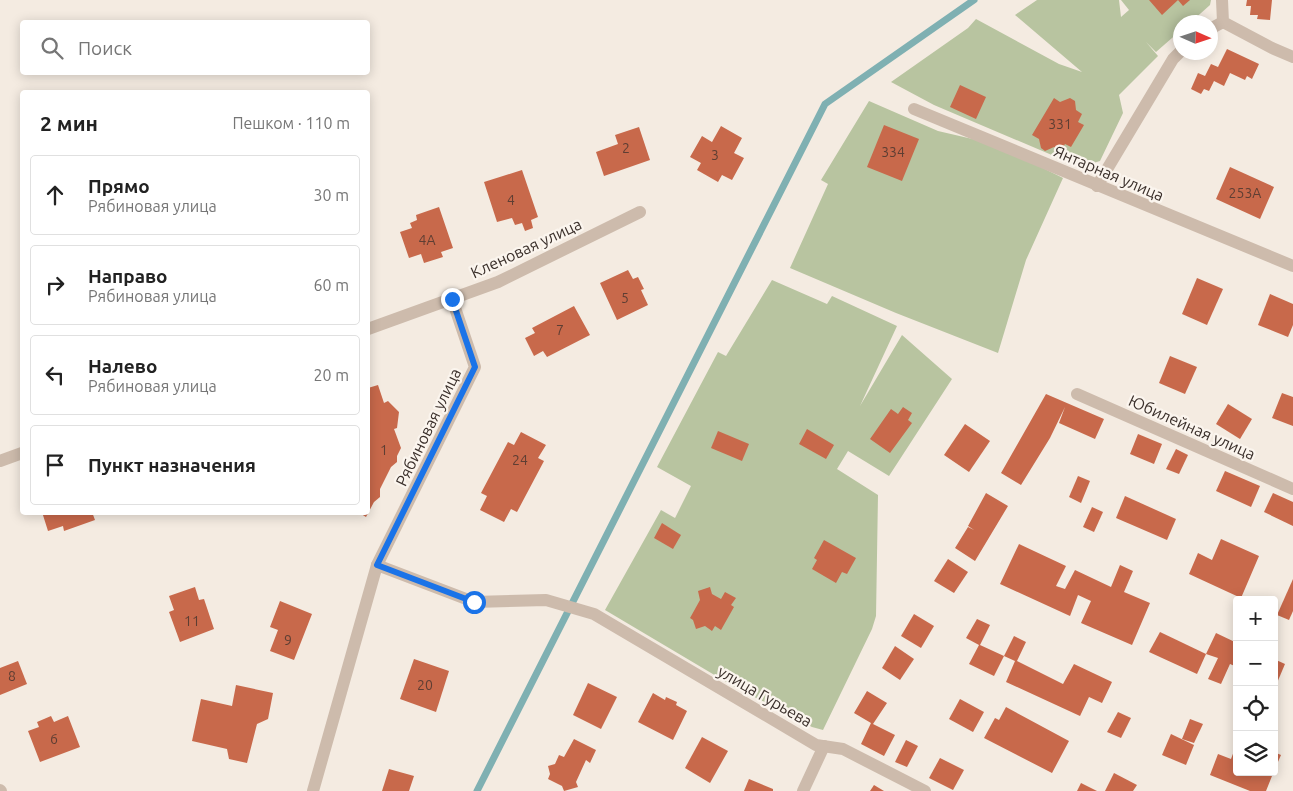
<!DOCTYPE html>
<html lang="ru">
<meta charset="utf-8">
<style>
:root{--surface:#fff;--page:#f6f6f6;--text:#222;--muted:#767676;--line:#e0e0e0}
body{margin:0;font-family:Ubuntu,sans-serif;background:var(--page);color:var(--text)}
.controls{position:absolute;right:15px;bottom:15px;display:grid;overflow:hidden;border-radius:5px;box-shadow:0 2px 12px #0003}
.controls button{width:45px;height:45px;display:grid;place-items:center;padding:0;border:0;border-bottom:1px solid var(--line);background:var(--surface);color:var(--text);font:25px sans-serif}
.compass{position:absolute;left:1173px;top:15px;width:45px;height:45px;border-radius:50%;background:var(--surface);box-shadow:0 2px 12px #0003;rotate:93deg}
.stop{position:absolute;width:15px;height:15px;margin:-11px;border:4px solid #1a73e8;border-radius:50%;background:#fff}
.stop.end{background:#1a73e8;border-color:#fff;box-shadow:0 1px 5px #0008}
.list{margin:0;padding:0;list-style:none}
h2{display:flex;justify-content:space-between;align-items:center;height:65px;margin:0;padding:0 20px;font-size:21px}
h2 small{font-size:16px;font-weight:400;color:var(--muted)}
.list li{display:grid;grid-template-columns:32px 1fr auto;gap:15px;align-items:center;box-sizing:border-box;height:80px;margin:0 10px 10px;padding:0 10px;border:1px solid var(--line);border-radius:5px}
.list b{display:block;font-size:19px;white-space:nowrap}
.list p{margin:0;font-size:16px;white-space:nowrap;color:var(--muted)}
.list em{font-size:16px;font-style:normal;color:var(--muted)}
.icon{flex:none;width:28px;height:28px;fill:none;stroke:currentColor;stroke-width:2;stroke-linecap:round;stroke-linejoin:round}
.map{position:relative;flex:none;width:1293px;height:791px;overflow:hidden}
.search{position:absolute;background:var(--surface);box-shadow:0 2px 12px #0003;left:20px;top:20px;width:350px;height:55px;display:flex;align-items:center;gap:12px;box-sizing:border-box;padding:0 18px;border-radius:5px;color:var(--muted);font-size:19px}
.panel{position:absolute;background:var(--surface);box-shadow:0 2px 12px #0003;left:20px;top:90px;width:350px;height:425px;border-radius:5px}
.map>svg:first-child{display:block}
</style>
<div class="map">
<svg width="1293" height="791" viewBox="0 0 1293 791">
<rect width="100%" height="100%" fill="#f4ebe1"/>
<!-- green -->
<g fill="#b8c4a0">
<path d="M 1037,0 L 1119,0 L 1121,17 L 1129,10 L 1121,0 L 1211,0 L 1210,5 L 1191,22 L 1180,22 L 1180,31 L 1156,52 L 1146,42 L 1158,56 L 1119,95 L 1123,113 L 1100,161 L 1080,167 L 934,105 L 891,82 L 968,28 L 976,19 L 1059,64 L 1082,72 L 1015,15 Z"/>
<path d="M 869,101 L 938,131 L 994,144 L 1063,178 L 1026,260 L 998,353 L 896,313 L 790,268 L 828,184 L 821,180 Z"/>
<path d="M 772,280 L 827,304 L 832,296 L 897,326 L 860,406 L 902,335 L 952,379 L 889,476 L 848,451 L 837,469 L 878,495 L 876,616 L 872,629 L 823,730 L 812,727 L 733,686 L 605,610 L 661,510 L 675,518 L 691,486 L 657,467 L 718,352 L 726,356 Z"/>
</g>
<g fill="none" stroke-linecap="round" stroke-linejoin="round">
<!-- stream -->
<path stroke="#7fb0b2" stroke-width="7" d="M 477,791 L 825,104 L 974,0"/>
</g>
<!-- building -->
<g fill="#c8694b">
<path d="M 1149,0 L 1190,0 L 1183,6 L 1178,0 L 1162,15 Z"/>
<path d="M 1247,0 L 1272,0 L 1270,20 L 1257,19 L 1258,15 L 1250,15 L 1251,6 L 1246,6 Z"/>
<path d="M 1227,49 L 1259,64 L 1252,79 L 1247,76 L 1245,80 L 1230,73 L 1224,86 L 1214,81 L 1209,91 L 1204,89 L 1201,94 L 1191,89 L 1198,73 L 1205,76 L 1211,64 L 1218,67 Z"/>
<path d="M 960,85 L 986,97 L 976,119 L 950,107 Z"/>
<path d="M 1054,98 L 1060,102 L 1070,98 L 1075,101 L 1076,110 L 1082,114 L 1078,122 L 1084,125 L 1071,147 L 1065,144 L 1061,151 L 1054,147 L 1045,151 L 1041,148 L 1039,139 L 1032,135 Z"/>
<path d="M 884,125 L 919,139 L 902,181 L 867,167 Z"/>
<path d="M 721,126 L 742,138 L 734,153 L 744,158 L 732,180 L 722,175 L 718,182 L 697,170 L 701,163 L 690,157 L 702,136 L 712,142 Z"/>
<path d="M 639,127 L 650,160 L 604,176 L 596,152 L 618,144 L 615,135 Z"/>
<path d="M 1230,167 L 1274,187 L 1260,219 L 1216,199 Z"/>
<path d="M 522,170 L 538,217 L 531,220 L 533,228 L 525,231 L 522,223 L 515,225 L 512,218 L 497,222 L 484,182 Z"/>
<path d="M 439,207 L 453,248 L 441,252 L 443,257 L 424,263 L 421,254 L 409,258 L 400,232 L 412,228 L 410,223 L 417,220 L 416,215 Z"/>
<path d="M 628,270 L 633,279 L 638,277 L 644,289 L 641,290 L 648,305 L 617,320 L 600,283 Z"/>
<path d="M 1197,278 L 1223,289 L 1207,325 L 1182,314 Z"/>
<path d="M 1270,294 L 1293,304 L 1293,325 L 1288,337 L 1258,325 Z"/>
<path d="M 574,306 L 590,335 L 547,357 L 543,351 L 534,356 L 525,338 L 535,333 L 532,328 Z"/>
<path d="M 1170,356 L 1197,367 L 1185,394 L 1159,383 Z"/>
<path d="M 378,385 L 384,403 L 388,401 L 399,412 L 397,428 L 394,429 L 401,448 L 397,456 L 397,462 L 391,467 L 380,489 L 380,497 L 374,502 L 366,517 L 358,512 L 368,512 L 368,461 L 370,457 L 368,452 L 368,388 Z"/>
<path d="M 1282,393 L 1293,397 L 1293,426 L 1272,418 Z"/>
<path d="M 1046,394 L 1104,419 L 1095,439 L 1059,423 L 1065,407 L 1050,438 L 1021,485 L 1001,473 Z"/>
<path d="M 1228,404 L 1252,419 L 1240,439 L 1216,424 Z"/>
<path d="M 903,407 L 912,413 L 908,420 L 912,423 L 890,453 L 870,439 L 891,409 L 898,414 Z"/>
<path d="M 965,424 L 990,441 L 969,472 L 944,455 Z"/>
<path d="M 807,429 L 834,445 L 826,459 L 799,444 Z"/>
<path d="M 718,431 L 749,444 L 742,461 L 711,448 Z"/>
<path d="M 521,432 L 546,445 L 538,458 L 544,461 L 517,512 L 511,509 L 504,522 L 480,510 L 487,496 L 481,493 L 508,442 L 514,445 Z"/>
<path d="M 1138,434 L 1162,444 L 1154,464 L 1130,454 Z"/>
<path d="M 1176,449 L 1188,455 L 1179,474 L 1166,469 Z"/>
<path d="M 1225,471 L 1260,486 L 1251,507 L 1216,491 Z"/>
<path d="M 1078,476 L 1090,481 L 1081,503 L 1069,497 Z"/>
<path d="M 986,493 L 1008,506 L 975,561 L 955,548 L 968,527 L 974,530 L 968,526 Z"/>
<path d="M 1273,493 L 1293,502 L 1293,526 L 1264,512 Z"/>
<path d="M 1125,496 L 1176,519 L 1167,540 L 1116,518 Z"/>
<path d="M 1092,507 L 1103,512 L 1094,532 L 1083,527 Z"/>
<path d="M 42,512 L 92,512 L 95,520 L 64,531 L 63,526 L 48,531 Z"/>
<path d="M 662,523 L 681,535 L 673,549 L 654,538 Z"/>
<path d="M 1221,539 L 1259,556 L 1241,598 L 1189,574 L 1198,553 L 1212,560 Z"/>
<path d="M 824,540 L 856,558 L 847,574 L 842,572 L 836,583 L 812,569 L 817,560 L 814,558 Z"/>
<path d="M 1019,544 L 1066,566 L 1056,586 L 1065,589 L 1075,570 L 1111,587 L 1120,565 L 1133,571 L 1124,592 L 1150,603 L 1132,645 L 1081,623 L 1091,601 L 1078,595 L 1070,616 L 1000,584 Z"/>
<path d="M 948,559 L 968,572 L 954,593 L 934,581 Z"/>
<path d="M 1293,579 L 1293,611 L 1289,620 L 1277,615 Z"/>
<path d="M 195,587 L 199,600 L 204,599 L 214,629 L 180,642 L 169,612 L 174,610 L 169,596 Z"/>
<path d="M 710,587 L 712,594 L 721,599 L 725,592 L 736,598 L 731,605 L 734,607 L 721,630 L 715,626 L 712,631 L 705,626 L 696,629 L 693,620 L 690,618 L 700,600 L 698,591 Z"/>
<path d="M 280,601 L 312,614 L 294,660 L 270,651 L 278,630 L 270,627 Z"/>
<path d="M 914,614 L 934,626 L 921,648 L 901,636 Z"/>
<path d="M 977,619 L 990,625 L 980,645 L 1004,656 L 1014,636 L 1026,642 L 1017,661 L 1063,684 L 1074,664 L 1112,682 L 1102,703 L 1089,697 L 1080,716 L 1006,682 L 1015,661 L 1004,656 L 994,676 L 969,664 L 979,645 L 966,638 Z"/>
<path d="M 1160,632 L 1206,654 L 1197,674 L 1149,652 Z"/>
<path d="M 1216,633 L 1237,643 L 1237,667 L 1230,664 L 1221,684 L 1208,679 L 1218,658 L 1206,654 Z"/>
<path d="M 895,646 L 914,659 L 900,680 L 882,668 Z"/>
<path d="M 414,659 L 449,671 L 436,712 L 400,699 Z"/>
<path d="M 1274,659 L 1285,664 L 1274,690 Z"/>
<path d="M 18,661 L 27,684 L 0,695 L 0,668 Z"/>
<path d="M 588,683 L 617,697 L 601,729 L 573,715 Z"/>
<path d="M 236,685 L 273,693 L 268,719 L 257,724 L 247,763 L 229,759 L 227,749 L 192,741 L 201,699 L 232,706 Z"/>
<path d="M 867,691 L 887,703 L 873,724 L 895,735 L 884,756 L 861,744 L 871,723 L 854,713 Z"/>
<path d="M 653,693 L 665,700 L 666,697 L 677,702 L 676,705 L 687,711 L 673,740 L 638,722 Z"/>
<path d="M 960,699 L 984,712 L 973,732 L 949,719 Z"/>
<path d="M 1006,707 L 1069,741 L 1052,773 L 984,738 L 995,718 L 999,720 Z"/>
<path d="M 1118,712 L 1131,718 L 1121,738 L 1107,732 Z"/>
<path d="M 51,716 L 54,722 L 68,716 L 80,747 L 40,762 L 28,731 L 39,727 L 37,722 Z"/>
<path d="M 1190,719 L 1203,724 L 1194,743 L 1182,739 Z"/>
<path d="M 1171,734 L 1194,745 L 1186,765 L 1162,755 Z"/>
<path d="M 702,737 L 728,751 L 710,783 L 685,768 Z"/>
<path d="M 574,739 L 596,750 L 590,763 L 586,760 L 576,782 L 578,787 L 564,791 L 562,786 L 548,779 L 550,774 L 548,766 L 555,764 L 559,755 L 564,757 Z"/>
<path d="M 906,740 L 918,746 L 907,767 L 895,762 Z"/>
<path d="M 1237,743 L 1237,772 L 1263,772 L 1272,776 L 1266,791 L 1250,791 L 1210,775 L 1218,754 L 1231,759 Z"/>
<path d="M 1274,752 L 1281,755 L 1274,771 Z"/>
<path d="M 940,758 L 964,770 L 953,790 L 929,778 Z"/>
<path d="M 389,769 L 414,776 L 409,791 L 382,791 Z"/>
<path d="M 1114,773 L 1137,785 L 1133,791 L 1105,791 Z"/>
<path d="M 749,779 L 773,789 L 773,791 L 744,791 Z"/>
<path d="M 1081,783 L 1097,791 L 1077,791 Z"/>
<path d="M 874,785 L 884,791 L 870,791 Z"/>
</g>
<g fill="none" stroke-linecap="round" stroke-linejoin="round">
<!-- minor -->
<g stroke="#cdbbac" stroke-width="12">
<path d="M 1222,0 L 1223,22 L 1272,48 L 1293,57"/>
<path d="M 1210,29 L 1223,22"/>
<path d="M 914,109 L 1293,266"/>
<path d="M 1097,186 L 1173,59 L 1180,52"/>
<path d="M 368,329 L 498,282 L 640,212"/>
<path d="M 1077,394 L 1293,489"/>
<path d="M 0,461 L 22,453"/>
<path d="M 377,565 L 475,367 L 452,299"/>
<path d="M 0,790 L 1,791"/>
<path d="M 313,791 L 377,565 L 474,602 L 546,600 L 594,614 L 816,745 L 843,749 L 925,791"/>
<path d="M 803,791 L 824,746"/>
</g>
</g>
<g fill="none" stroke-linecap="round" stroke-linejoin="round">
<!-- route -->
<path stroke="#1a73e8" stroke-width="6" d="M 452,299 L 475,367 L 377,565 L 474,602"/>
</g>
<g text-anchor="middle" stroke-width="4.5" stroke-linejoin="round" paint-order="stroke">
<!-- number labels -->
<g font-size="14" fill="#5e3e33">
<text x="1060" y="129">331</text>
<text x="626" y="153">2</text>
<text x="893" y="157">334</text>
<text x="715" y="160">3</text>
<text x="1245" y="198">253А</text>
<text x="511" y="205">4</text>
<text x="427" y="245">4А</text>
<text x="625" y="303">5</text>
<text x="560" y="335">7</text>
<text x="384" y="455">1</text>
<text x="520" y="465">24</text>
<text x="192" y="626">11</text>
<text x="288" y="645">9</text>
<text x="12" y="681">8</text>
<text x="425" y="690">20</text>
<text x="54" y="744">6</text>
</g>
<!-- street labels -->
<g font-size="16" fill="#3b302b" stroke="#fbf5ee">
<text transform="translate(1109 173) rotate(23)" y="6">Янтарная улица</text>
<text transform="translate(526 248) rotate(-25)" y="6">Кленовая улица</text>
<text transform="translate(428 427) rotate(-64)" y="6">Рябиновая улица</text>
<text transform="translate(1192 427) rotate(24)" y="6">Юбилейная улица</text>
<text transform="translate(765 696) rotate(30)" y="6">улица Гурьева</text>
</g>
</g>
</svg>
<div class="controls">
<button>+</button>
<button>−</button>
<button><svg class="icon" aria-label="locate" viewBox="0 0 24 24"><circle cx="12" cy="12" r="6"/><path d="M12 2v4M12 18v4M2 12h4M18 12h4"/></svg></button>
<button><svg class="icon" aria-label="layers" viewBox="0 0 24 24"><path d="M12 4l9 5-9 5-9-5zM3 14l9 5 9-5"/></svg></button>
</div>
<svg class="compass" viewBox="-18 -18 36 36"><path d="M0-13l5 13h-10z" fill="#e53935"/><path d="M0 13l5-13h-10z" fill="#767676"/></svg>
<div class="stop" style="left:474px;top:602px"></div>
<div class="stop end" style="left:452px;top:299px"></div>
<div class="search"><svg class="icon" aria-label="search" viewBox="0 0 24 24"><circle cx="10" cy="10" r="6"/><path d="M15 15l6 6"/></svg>Поиск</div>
<section class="panel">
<h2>2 мин<small>Пешком · 110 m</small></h2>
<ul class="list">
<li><svg class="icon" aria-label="ahead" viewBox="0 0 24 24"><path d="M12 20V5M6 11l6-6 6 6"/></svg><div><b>Прямо</b><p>Рябиновая улица</p></div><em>30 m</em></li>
<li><svg class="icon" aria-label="right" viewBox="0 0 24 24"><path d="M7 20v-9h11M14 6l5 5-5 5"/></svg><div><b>Направо</b><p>Рябиновая улица</p></div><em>60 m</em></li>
<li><svg class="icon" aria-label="left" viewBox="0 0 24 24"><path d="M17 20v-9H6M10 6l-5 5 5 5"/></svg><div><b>Налево</b><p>Рябиновая улица</p></div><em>20 m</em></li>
<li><svg class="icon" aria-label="arrive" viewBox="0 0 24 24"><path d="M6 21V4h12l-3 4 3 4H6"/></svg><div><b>Пункт назначения</b></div></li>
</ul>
</section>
</div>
